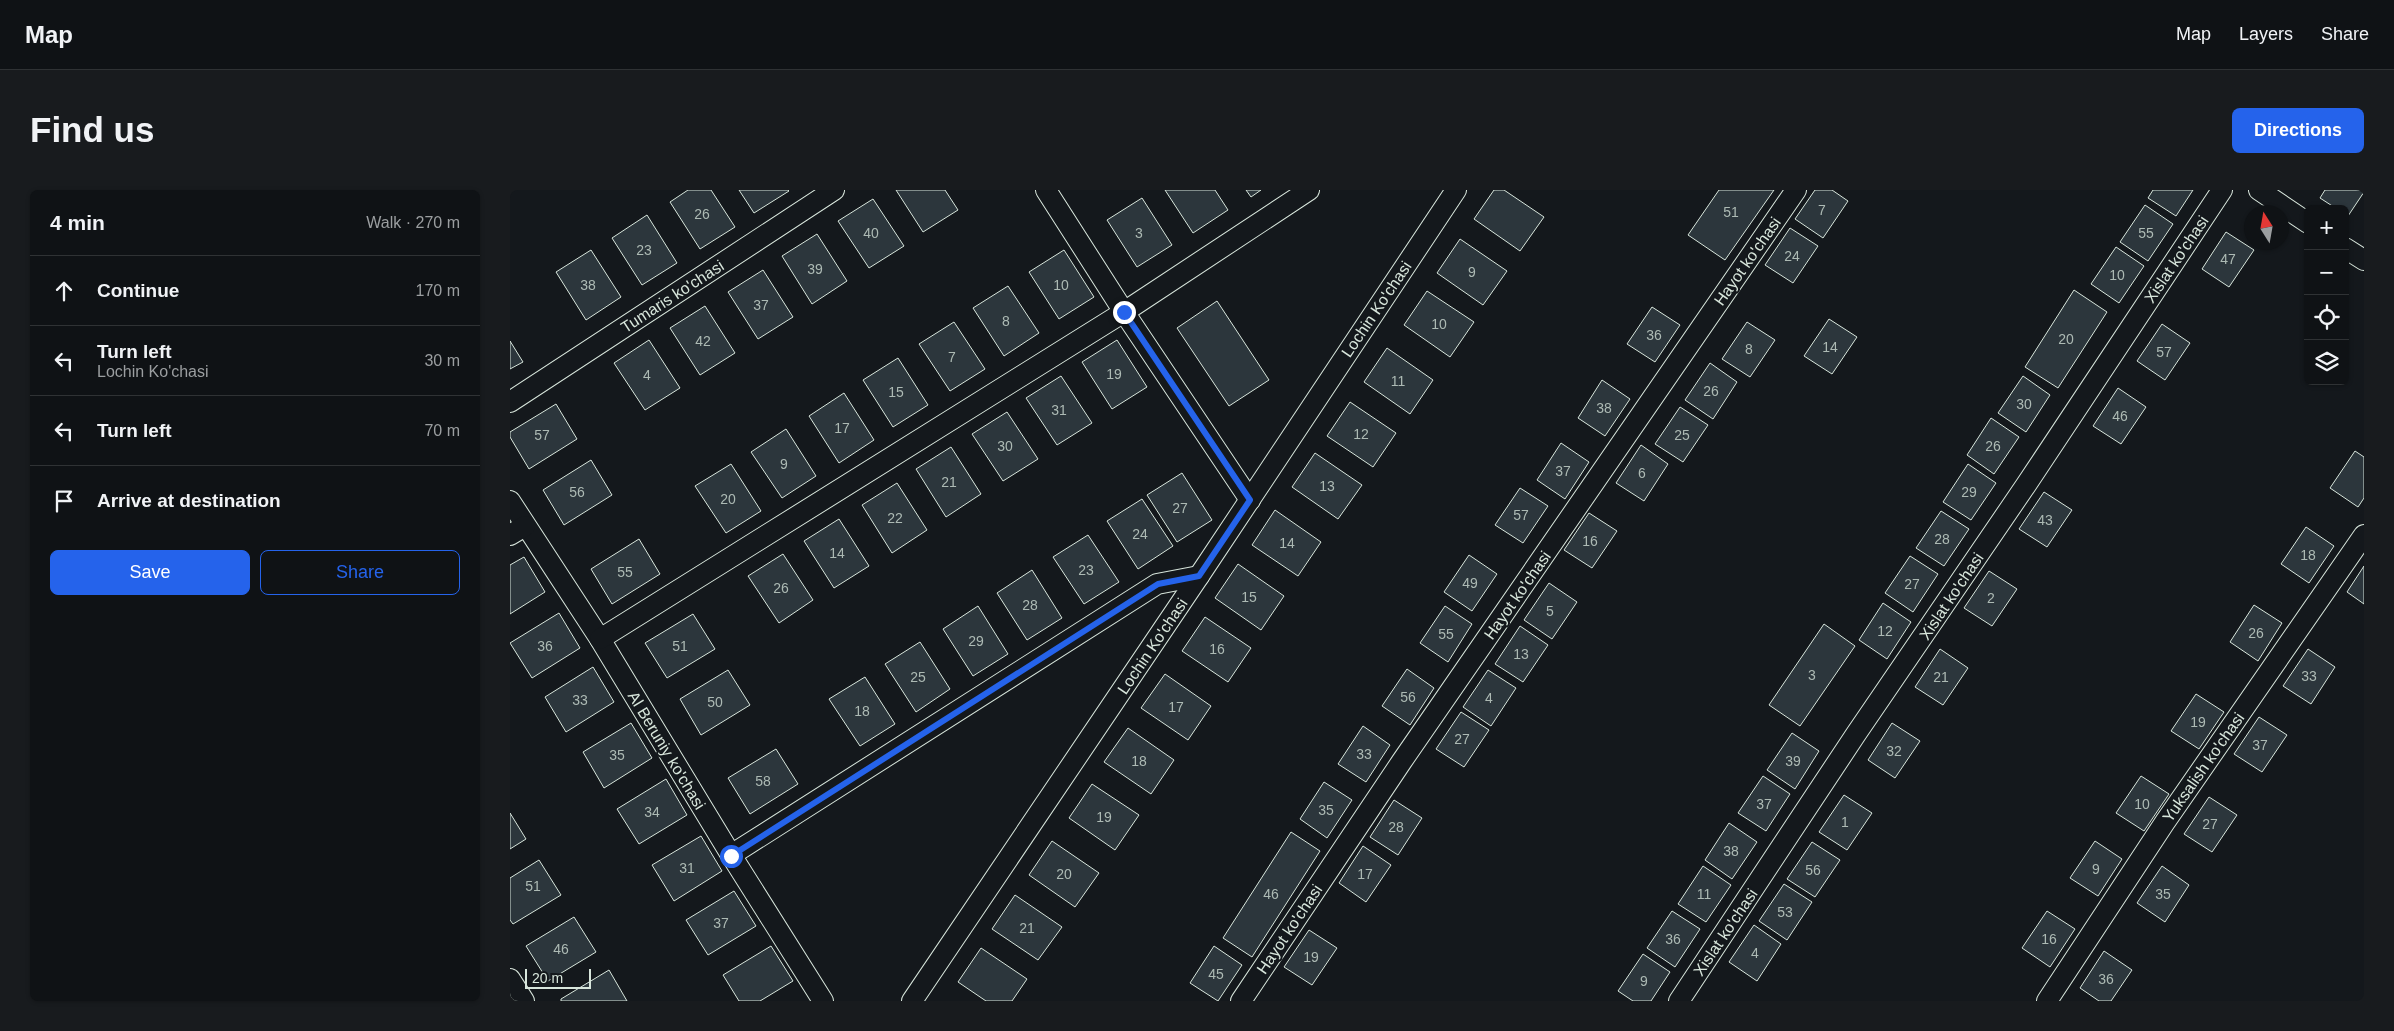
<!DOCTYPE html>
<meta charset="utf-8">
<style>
:root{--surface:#0f1215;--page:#181b1e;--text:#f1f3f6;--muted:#9b9ea0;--line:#2f3234;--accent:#2563eb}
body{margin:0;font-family:Arial,sans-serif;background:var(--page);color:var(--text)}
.controls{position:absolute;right:15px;top:15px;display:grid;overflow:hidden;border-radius:8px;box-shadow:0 1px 4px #0004}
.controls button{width:45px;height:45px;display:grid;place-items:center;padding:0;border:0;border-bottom:1px solid var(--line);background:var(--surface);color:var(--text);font:25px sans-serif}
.compass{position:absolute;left:1734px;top:15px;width:45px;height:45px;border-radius:50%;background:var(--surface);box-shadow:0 1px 4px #0004;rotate:349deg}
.scale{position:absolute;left:15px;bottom:12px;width:66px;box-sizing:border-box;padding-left:5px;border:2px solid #d8e6dc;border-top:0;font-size:14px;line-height:18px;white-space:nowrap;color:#d8e6dc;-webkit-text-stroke:4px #14181c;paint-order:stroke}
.stop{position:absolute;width:15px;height:15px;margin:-11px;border:4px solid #2563eb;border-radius:50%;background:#fff}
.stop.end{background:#2563eb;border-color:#fff;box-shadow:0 1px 5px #0008}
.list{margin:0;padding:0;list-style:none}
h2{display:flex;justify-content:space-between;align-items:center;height:65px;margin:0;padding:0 20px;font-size:21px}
h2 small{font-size:16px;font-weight:400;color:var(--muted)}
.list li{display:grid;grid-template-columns:32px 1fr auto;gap:15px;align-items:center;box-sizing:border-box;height:70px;padding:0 20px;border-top:1px solid var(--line)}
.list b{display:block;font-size:19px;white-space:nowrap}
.list p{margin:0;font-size:16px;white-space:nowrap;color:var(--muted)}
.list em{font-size:16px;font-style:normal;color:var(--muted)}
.actions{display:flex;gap:10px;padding:15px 20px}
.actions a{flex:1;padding:11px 0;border:1px solid var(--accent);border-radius:8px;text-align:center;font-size:18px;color:var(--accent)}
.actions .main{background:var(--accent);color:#fff}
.icon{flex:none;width:28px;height:28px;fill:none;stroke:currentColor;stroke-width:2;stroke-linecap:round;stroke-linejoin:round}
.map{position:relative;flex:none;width:1854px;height:811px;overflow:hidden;border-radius:8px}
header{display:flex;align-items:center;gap:30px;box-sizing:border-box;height:70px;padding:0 25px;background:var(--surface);border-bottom:1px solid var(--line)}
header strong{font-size:24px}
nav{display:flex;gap:28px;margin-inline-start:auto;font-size:18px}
.intro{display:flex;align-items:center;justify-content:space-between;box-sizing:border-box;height:120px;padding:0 30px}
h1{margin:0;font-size:35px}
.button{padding:12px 22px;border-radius:8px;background:var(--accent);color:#fff;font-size:18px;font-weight:700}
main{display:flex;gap:30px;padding:0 30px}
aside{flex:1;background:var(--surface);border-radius:8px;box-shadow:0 1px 4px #0004}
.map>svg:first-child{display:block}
</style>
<header>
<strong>Map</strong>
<nav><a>Map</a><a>Layers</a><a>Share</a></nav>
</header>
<div class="intro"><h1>Find us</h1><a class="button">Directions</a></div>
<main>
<aside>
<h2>4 min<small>Walk · 270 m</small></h2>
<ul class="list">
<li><svg class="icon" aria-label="ahead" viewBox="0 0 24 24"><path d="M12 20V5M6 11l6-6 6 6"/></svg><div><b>Continue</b></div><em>170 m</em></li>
<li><svg class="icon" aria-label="left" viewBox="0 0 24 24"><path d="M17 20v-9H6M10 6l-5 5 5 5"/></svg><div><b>Turn left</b><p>Lochin Ko'chasi</p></div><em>30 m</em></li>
<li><svg class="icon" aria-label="left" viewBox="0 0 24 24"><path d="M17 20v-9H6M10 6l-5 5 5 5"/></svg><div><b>Turn left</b></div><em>70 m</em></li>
<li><svg class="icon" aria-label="arrive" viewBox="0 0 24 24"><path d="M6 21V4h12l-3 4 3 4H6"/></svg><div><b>Arrive at destination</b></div></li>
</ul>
<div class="actions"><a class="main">Save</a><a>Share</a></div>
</aside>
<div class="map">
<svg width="1854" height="811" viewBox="0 0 1854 811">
<rect width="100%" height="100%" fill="#14181c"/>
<!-- building -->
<g fill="#2c363c" stroke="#d8e6dc">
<path d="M 178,0 L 201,0 L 225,37 L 190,59 L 160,12 Z"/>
<path d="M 229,0 L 278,0 L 279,1 L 244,23 Z"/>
<path d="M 386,0 L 435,0 L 448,20 L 413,42 Z"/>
<path d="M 655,0 L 705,0 L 718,20 L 683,43 Z"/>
<path d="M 736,0 L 751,0 L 741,7 Z"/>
<path d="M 984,0 L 994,0 L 1034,27 L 1010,61 L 964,29 Z"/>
<path d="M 1209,0 L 1264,0 L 1215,70 L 1178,45 Z"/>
<path d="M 1305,0 L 1322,0 L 1338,11 L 1313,48 L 1285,29 Z"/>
<path d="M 1643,0 L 1683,0 L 1666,26 L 1638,8 Z"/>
<path d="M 1815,0 L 1854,0 L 1854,2 L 1838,26 L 1835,24 L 1835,19 L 1827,19 L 1810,8 Z"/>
<path d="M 632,8 L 662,55 L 627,77 L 597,30 Z"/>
<path d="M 363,9 L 394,56 L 359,78 L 328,31 Z"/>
<path d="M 1635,15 L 1663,34 L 1638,71 L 1610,52 Z"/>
<path d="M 137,25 L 167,73 L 132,95 L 102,48 Z"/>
<path d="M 1280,38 L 1308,56 L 1283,93 L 1255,75 Z"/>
<path d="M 1716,42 L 1744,60 L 1719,97 L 1692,79 Z"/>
<path d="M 307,44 L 337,91 L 302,114 L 272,66 Z"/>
<path d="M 950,49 L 997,81 L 973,115 L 927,83 Z"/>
<path d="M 1606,57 L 1634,76 L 1609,113 L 1581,94 Z"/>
<path d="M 81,60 L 111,107 L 76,130 L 46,82 Z"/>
<path d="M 554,60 L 584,107 L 549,129 L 519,82 Z"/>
<path d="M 253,80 L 283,127 L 248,149 L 218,102 Z"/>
<path d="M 498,96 L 529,143 L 494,166 L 463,118 Z"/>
<path d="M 1564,100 L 1597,122 L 1548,198 L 1515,177 Z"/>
<path d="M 917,101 L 964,132 L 940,167 L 894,135 Z"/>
<path d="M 707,111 L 759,190 L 719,216 L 667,138 Z"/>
<path d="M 195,116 L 225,163 L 190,185 L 160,138 Z"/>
<path d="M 1142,117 L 1170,135 L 1145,172 L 1117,154 Z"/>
<path d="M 1319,129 L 1347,147 L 1322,184 L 1294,166 Z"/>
<path d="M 444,132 L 475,179 L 440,201 L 409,154 Z"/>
<path d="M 1237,132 L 1265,150 L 1240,187 L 1212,169 Z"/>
<path d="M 1652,134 L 1680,153 L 1655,190 L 1627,171 Z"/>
<path d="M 139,150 L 170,198 L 135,220 L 104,173 Z"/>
<path d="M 607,150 L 637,197 L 602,219 L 572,172 Z"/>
<path d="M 0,151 L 13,172 L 0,179 Z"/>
<path d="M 877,158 L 923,190 L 900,224 L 854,192 Z"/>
<path d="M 388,168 L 418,215 L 383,237 L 353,190 Z"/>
<path d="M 1200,173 L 1227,192 L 1203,229 L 1175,210 Z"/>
<path d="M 551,186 L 582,233 L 547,255 L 516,208 Z"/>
<path d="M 1513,186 L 1540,205 L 1516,242 L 1488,223 Z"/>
<path d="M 1092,190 L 1120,209 L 1095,246 L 1068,228 Z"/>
<path d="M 1608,198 L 1636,217 L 1611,254 L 1583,236 Z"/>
<path d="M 334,203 L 364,250 L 329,273 L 299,226 Z"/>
<path d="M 840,212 L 886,243 L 863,277 L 817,246 Z"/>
<path d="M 46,214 L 67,249 L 19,279 L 0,247 L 0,242 Z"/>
<path d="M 1170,217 L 1198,235 L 1173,272 L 1145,254 Z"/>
<path d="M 497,222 L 528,269 L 493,291 L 462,244 Z"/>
<path d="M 1481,228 L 1509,247 L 1484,284 L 1457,265 Z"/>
<path d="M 276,239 L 306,286 L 272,308 L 241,262 Z"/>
<path d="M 1051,253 L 1079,272 L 1055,309 L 1027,290 Z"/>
<path d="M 1131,255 L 1158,274 L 1134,311 L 1106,293 Z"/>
<path d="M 441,257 L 471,304 L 436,327 L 406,279 Z"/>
<path d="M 1845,261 L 1854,267 L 1854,308 L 1848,317 L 1820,298 Z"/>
<path d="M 805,263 L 852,295 L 828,329 L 782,297 Z"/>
<path d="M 81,270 L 102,305 L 54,335 L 33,300 Z"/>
<path d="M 221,274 L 251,321 L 216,343 L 185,296 Z"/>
<path d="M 1458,274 L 1486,293 L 1461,330 L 1433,312 Z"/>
<path d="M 672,283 L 702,330 L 667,352 L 637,305 Z"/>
<path d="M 387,293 L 417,340 L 382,363 L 352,315 Z"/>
<path d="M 1010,298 L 1038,316 L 1013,353 L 985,335 Z"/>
<path d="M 1534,302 L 1562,320 L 1537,357 L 1509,339 Z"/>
<path d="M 632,309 L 663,356 L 628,379 L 597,331 Z"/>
<path d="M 765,320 L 811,352 L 788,386 L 742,355 Z"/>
<path d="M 1431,321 L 1459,339 L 1434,376 L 1406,358 Z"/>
<path d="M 1079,323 L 1107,341 L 1082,378 L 1054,360 Z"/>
<path d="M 329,329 L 359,376 L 324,398 L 294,351 Z"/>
<path d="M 1796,337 L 1824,356 L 1799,393 L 1771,374 Z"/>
<path d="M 578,345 L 609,392 L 574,414 L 543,367 Z"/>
<path d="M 129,349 L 150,384 L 102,414 L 81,379 Z"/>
<path d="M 273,364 L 303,410 L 269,433 L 238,386 Z"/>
<path d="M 959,365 L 987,384 L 962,421 L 934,402 Z"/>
<path d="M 1400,366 L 1428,384 L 1403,422 L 1375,403 Z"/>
<path d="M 14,367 L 35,402 L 0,424 L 0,375 Z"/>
<path d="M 728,374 L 774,406 L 751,440 L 705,408 Z"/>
<path d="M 1854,376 L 1854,414 L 1837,402 Z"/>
<path d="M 522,380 L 552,428 L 517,450 L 487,403 Z"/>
<path d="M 1479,381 L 1507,399 L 1482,436 L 1454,418 Z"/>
<path d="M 1039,393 L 1067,412 L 1042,449 L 1014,430 Z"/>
<path d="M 1373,413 L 1401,432 L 1377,469 L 1349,450 Z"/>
<path d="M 1744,415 L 1772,433 L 1748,471 L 1720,452 Z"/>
<path d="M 468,416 L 498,464 L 463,486 L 433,439 Z"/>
<path d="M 935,416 L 962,434 L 938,472 L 910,453 Z"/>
<path d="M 49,423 L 70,458 L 22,488 L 0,453 Z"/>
<path d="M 183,424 L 205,459 L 157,488 L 135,453 Z"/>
<path d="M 695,427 L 741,458 L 718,492 L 672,461 Z"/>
<path d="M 1314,434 L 1345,456 L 1290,536 L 1259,515 Z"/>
<path d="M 1010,436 L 1038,455 L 1013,492 L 985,474 Z"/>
<path d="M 410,452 L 440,499 L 406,522 L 375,474 Z"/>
<path d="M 1430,459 L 1458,478 L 1433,515 L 1405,497 Z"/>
<path d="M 1798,459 L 1825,477 L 1801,514 L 1773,496 Z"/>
<path d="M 83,477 L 104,512 L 56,542 L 35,507 Z"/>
<path d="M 897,479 L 924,498 L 900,535 L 872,516 Z"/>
<path d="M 218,480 L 240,515 L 191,545 L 170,509 Z"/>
<path d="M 978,480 L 1006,498 L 981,536 L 953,517 Z"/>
<path d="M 655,484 L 701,516 L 678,550 L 631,518 Z"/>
<path d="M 355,487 L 385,534 L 350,556 L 319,509 Z"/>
<path d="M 1686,504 L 1714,522 L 1689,559 L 1661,541 Z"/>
<path d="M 951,522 L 979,540 L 954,577 L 926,559 Z"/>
<path d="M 1749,527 L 1777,545 L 1752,582 L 1724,564 Z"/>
<path d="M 121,533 L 142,568 L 94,598 L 73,562 Z"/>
<path d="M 1382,533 L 1410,551 L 1385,588 L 1358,570 Z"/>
<path d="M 853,536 L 880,555 L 856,592 L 828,574 Z"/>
<path d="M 618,538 L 664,570 L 641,604 L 594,572 Z"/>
<path d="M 1282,543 L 1309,561 L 1285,599 L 1257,580 Z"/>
<path d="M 266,559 L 288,594 L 240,624 L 218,588 Z"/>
<path d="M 1253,586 L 1280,604 L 1256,641 L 1228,623 Z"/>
<path d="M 1631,586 L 1659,604 L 1634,641 L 1606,623 Z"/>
<path d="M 156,589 L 177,625 L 129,654 L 107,619 Z"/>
<path d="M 814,592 L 842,610 L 817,648 L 790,629 Z"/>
<path d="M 582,594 L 629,625 L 605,660 L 559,628 Z"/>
<path d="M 1334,605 L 1362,623 L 1337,660 L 1309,642 Z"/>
<path d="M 1699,607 L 1727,625 L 1702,662 L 1674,644 Z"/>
<path d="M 884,610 L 912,628 L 888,665 L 860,647 Z"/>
<path d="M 0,623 L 16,649 L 0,659 Z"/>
<path d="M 1219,633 L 1247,652 L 1222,689 L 1195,670 Z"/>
<path d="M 781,642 L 810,661 L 742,767 L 713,748 Z"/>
<path d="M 191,646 L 212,681 L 164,711 L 142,675 Z"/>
<path d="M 542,651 L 589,683 L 565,717 L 519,685 Z"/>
<path d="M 1585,651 L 1612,669 L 1588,706 L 1560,688 Z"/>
<path d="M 1302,652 L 1330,670 L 1305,707 L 1277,689 Z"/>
<path d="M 853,656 L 881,675 L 856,712 L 829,693 Z"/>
<path d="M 29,670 L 51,705 L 3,734 L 0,730 L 0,688 Z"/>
<path d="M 1193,676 L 1221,695 L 1196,732 L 1168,714 Z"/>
<path d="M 1652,676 L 1679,695 L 1655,732 L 1627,713 Z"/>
<path d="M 1274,694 L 1302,712 L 1277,750 L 1249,731 Z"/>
<path d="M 224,701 L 246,736 L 198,765 L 176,730 Z"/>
<path d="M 505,705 L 552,737 L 528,770 L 482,739 Z"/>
<path d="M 1162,721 L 1190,739 L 1165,777 L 1137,758 Z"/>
<path d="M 1537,721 L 1565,739 L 1540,777 L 1512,758 Z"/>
<path d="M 64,727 L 86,762 L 38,791 L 16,756 Z"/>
<path d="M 1244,735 L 1271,754 L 1247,791 L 1219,772 Z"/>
<path d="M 799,740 L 827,758 L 802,795 L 774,777 Z"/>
<path d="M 261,756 L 283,791 L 250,811 L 229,811 L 213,785 Z"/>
<path d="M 704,756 L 732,775 L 708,811 L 680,793 Z"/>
<path d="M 471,758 L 517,789 L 502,811 L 476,811 L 448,792 Z"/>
<path d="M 1594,761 L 1622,780 L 1601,811 L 1589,811 L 1570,798 Z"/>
<path d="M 1133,764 L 1160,782 L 1141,811 L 1123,811 L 1108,801 Z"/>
<path d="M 99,780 L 117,811 L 51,811 L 51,809 Z"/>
</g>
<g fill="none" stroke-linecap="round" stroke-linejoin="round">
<defs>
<g id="minor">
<path d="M 536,0 L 614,122 L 740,310"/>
<path d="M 1749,0 L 1798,33"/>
<path d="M 1835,58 L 1854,70"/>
<path d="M 0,212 L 324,0"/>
<path d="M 0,311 L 90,449 L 221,665 L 313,811"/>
<path d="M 0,345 L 15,336"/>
<path d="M 90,449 L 614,122 L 799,0"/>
<path d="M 221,665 L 647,394 L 689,386"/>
<path d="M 0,789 L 14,811"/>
<path d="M 402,811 L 689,386 L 946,0"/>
<path d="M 731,811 L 892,571 L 1286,0"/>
<path d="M 1169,811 L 1346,544 L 1516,295 L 1712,0"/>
<path d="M 1537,811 L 1655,632 L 1854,345"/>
</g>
</defs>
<!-- minor casing -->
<use href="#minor" stroke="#d8e6dc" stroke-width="22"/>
<!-- minor -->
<use href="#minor" stroke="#14181c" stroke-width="20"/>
</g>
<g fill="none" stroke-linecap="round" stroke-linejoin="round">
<!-- route -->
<path stroke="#2563eb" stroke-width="6" d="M 221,666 L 648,394 L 689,386 L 740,310 L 614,122"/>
</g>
<g text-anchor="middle" stroke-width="4" stroke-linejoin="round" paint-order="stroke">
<!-- number labels -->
<g font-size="14" fill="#adbab4">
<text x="1312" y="25">7</text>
<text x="1221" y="27">51</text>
<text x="192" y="29">26</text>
<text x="361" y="48">40</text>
<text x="629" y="48">3</text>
<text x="1636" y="48">55</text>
<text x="134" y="65">23</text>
<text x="1282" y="71">24</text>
<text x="1718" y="74">47</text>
<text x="305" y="84">39</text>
<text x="962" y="87">9</text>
<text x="1607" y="90">10</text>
<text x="78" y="100">38</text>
<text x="551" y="100">10</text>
<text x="251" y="120">37</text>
<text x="496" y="136">8</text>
<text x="929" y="139">10</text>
<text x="1144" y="150">36</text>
<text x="1556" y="154">20</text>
<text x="193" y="156">42</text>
<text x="1320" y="162">14</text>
<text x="1239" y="164">8</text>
<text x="1654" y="167">57</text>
<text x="442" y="172">7</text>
<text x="604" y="189">19</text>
<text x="137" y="190">4</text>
<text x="888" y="196">11</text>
<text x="1201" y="206">26</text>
<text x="386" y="207">15</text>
<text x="1514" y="219">30</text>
<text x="1094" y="223">38</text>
<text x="549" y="225">31</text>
<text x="1610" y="231">46</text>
<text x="332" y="243">17</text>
<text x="851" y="249">12</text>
<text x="32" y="250">57</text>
<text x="1172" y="250">25</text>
<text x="495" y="261">30</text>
<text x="1483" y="261">26</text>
<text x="274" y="279">9</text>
<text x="1053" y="286">37</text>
<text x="1132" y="288">6</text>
<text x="439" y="297">21</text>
<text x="817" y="301">13</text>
<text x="67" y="307">56</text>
<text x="1459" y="307">29</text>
<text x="218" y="314">20</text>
<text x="670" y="323">27</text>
<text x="1011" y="330">57</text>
<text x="385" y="333">22</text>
<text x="1535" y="335">43</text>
<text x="630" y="349">24</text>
<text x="1432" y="354">28</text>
<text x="1080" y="356">16</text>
<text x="777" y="358">14</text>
<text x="327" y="368">14</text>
<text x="1798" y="370">18</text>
<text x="576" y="385">23</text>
<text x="115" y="387">55</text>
<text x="960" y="398">49</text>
<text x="1402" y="399">27</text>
<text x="271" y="403">26</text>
<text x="739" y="412">15</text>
<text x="1481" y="413">2</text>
<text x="520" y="420">28</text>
<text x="1040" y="426">5</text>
<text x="1375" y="446">12</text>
<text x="1746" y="448">26</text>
<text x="936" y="449">55</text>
<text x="466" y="456">29</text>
<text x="35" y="461">36</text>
<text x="170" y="461">51</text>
<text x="707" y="464">16</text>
<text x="1011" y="469">13</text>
<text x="1302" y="490">3</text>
<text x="1799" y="491">33</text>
<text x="408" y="492">25</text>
<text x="1431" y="492">21</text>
<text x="898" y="512">56</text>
<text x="979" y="513">4</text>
<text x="70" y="515">33</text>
<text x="205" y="517">50</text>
<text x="666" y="522">17</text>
<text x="352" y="526">18</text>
<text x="1688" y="537">19</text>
<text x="952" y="554">27</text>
<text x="1750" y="560">37</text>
<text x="1384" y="566">32</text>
<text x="854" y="569">33</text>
<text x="107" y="570">35</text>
<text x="629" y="576">18</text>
<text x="1283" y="576">39</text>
<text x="253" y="596">58</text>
<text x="1254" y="619">37</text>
<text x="1632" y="619">10</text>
<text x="816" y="625">35</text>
<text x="142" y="627">34</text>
<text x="594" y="632">19</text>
<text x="1335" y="637">1</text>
<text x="1700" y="639">27</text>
<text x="886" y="642">28</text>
<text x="1221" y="666">38</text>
<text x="177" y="683">31</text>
<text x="1586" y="684">9</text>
<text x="1303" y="685">56</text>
<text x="554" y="689">20</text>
<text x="855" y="689">17</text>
<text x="23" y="701">51</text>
<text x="761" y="709">46</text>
<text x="1194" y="709">11</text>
<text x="1653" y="709">35</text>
<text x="1275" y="727">53</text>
<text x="211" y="738">37</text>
<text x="517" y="743">21</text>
<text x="1163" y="754">36</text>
<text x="1539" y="754">16</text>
<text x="51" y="764">46</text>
<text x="1245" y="768">4</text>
<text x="801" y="772">19</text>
<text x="706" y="789">45</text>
<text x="1596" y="794">36</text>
<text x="1134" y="796">9</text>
</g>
<!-- street labels -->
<g font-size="16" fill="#d8e6dc" stroke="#14181c">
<text transform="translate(1666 69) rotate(-56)" y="6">Xislat ko'chasi</text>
<text transform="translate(1237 71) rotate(-55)" y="6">Hayot ko'chasi</text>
<text transform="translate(162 106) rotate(-33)" y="6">Tumaris ko'chasi</text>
<text transform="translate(866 119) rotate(-56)" y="6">Lochin Ko'chasi</text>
<text transform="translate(1007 405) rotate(-55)" y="6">Hayot ko'chasi</text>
<text transform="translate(1441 406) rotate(-56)" y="6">Xislat ko'chasi</text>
<text transform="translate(642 456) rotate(-56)" y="6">Lochin Ko'chasi</text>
<text transform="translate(157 560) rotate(59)" y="6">Al Beruniy ko'chasi</text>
<text transform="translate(1693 577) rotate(-55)" y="6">Yuksalish ko'chasi</text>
<text transform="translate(779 739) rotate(-56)" y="6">Hayot ko'chasi</text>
<text transform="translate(1215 742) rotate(-56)" y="6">Xislat ko'chasi</text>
</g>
</g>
</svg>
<div class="controls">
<button>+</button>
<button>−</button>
<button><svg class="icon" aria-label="locate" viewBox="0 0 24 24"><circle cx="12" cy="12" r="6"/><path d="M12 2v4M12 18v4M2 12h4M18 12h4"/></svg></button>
<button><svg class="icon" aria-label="layers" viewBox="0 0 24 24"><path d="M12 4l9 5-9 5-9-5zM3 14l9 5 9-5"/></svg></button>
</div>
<svg class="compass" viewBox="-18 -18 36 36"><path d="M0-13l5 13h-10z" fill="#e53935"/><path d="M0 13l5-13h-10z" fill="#9b9ea0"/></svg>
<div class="scale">20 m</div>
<div class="stop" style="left:221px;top:666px"></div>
<div class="stop end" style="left:614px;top:122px"></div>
</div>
</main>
